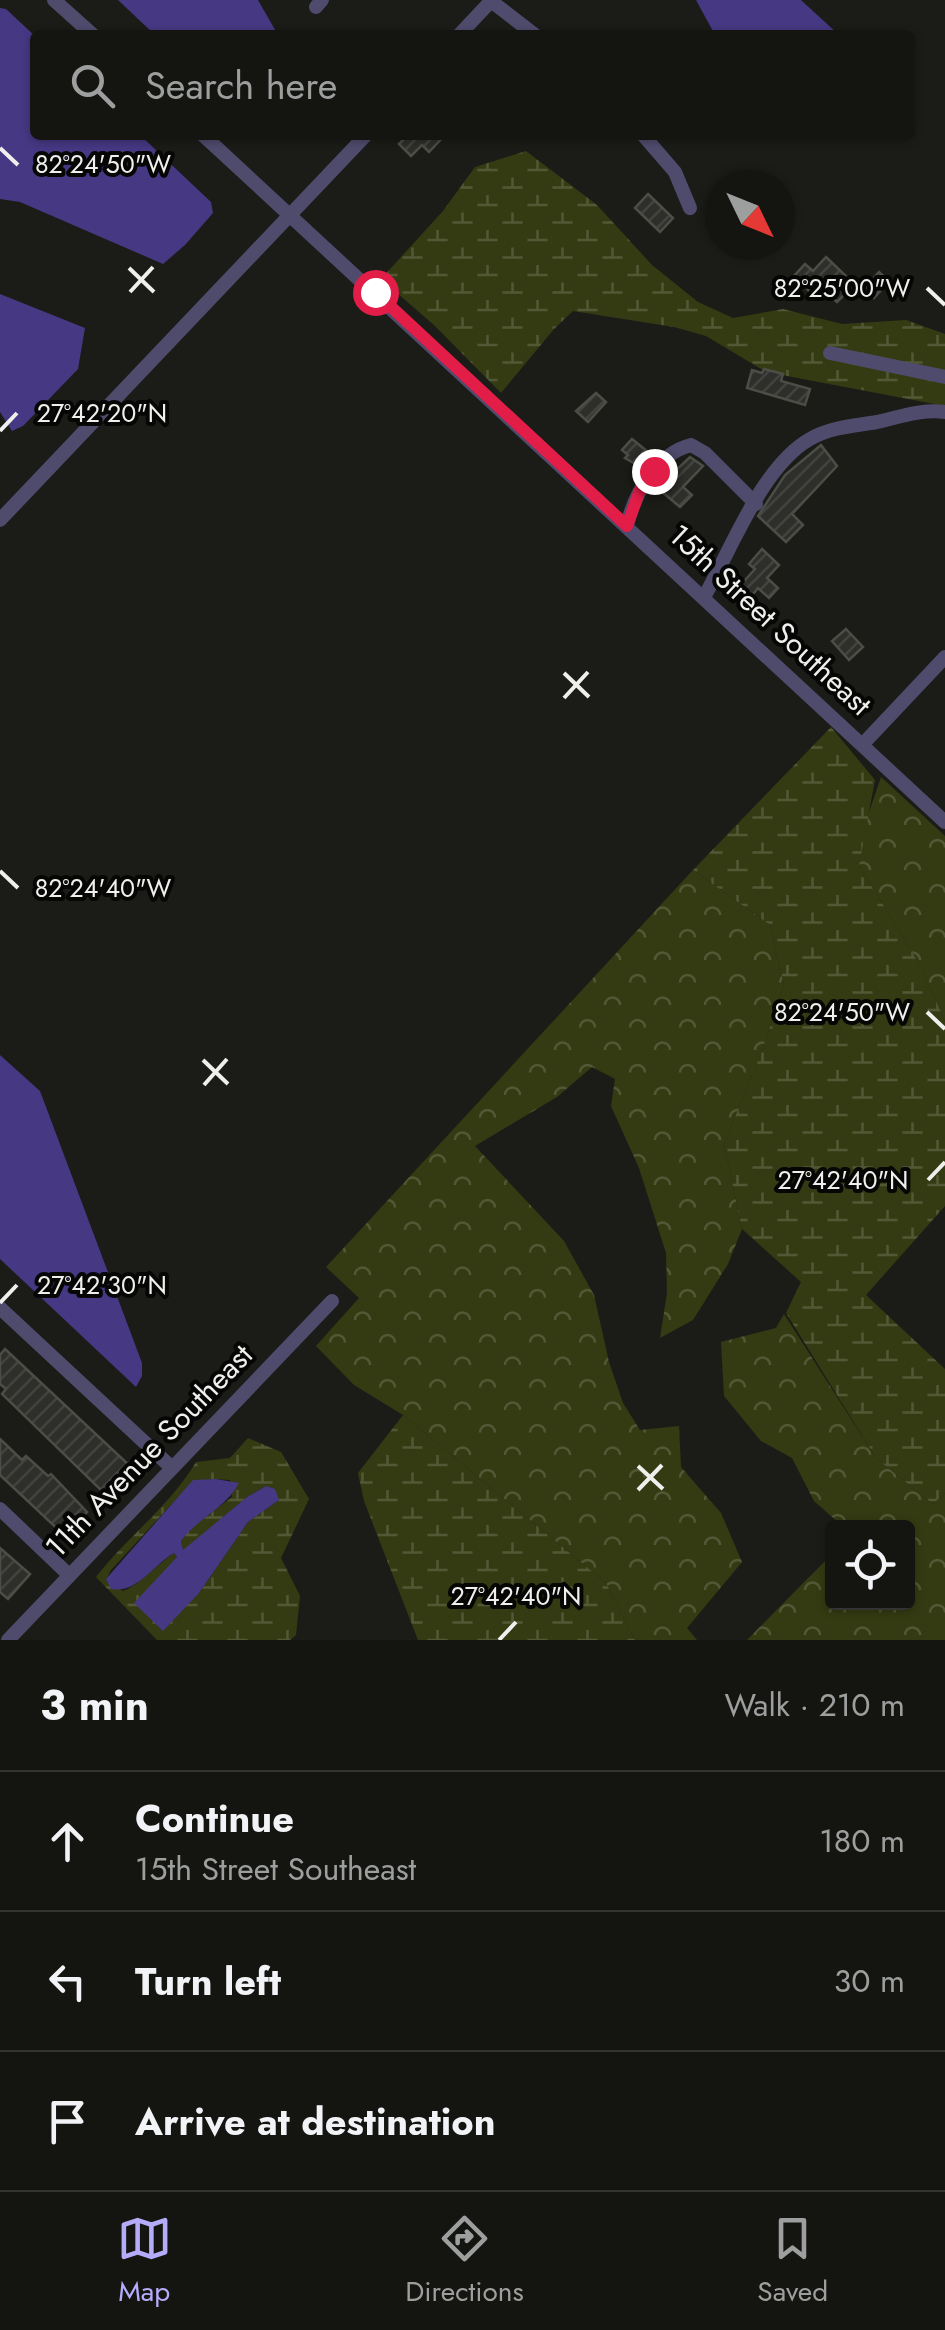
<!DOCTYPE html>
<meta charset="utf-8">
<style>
:root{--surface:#141511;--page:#1d1e1a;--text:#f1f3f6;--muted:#9d9f9f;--line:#333431;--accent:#b4acf9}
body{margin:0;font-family:Jost,sans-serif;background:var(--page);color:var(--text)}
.controls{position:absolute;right:30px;bottom:30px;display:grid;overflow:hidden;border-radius:10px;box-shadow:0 2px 8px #0004}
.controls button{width:90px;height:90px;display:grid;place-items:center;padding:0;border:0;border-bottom:2px solid var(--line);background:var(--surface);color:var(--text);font:50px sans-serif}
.compass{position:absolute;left:705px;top:170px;width:90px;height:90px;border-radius:50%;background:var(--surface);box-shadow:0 2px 8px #0004;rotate:133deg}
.stop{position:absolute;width:30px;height:30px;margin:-22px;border:8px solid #e11d48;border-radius:50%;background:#fff}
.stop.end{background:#e11d48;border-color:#fff;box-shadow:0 2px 10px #0008}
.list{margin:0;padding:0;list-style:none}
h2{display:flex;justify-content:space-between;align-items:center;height:130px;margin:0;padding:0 40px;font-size:42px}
h2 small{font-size:32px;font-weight:400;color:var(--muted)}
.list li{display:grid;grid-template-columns:65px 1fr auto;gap:30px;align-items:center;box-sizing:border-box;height:140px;padding:0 40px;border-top:2px solid var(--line)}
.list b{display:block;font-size:38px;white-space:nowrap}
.list p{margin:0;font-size:32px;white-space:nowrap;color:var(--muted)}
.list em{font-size:32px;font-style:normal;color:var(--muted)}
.icon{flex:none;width:55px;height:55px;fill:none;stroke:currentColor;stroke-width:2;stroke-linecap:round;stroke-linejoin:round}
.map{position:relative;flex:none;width:945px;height:1640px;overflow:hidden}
.search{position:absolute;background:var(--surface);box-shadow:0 2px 8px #0004;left:30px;right:30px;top:30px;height:110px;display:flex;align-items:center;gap:25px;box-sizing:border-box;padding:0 35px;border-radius:10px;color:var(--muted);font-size:38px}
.sheet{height:550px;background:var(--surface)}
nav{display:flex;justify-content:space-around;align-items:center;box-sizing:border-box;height:140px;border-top:2px solid var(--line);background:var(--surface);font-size:28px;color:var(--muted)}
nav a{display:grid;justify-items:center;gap:5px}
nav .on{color:var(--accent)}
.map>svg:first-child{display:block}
</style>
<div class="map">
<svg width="945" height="1640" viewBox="0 0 945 1640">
<defs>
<pattern id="forest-crowns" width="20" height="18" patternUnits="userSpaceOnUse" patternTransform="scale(2.5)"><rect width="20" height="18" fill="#343b12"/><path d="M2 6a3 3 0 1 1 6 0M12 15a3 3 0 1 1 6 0" fill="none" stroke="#525835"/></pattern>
<pattern id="wetland-marsh" width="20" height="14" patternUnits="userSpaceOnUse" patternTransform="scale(2.5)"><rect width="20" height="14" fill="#343b12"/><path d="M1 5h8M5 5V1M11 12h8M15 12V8" fill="none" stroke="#525835"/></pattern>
<pattern id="building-hatch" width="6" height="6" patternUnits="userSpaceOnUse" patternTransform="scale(2.5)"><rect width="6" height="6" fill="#2e2f2a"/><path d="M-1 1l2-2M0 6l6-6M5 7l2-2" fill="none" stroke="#42433f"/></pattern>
</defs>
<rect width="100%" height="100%" fill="#1b1c17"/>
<!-- forest -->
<g fill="url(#forest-crowns)">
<path d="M 881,777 L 945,836 L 945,1021 L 921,967 L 859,865 L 865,824 Z"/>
<path d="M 693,870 L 770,925 L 784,984 L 762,1051 L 724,1144 L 742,1229 L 728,1264 L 693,1320 L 660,1338 L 667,1293 L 666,1253 L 639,1168 L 611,1106 L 615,1079 L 592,1067 L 557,1097 L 475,1146 L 564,1241 L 594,1295 L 609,1362 L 623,1403 L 640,1430 L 679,1426 L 681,1467 L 721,1513 L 742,1562 L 687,1628 L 697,1640 L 635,1640 L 606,1583 L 403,1415 L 354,1385 L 316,1346 L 359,1298 L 326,1267 Z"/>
<path d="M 784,1314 L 876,1458 L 933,1504 L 945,1493 L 945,1640 L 747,1640 L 832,1554 L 832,1602 L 908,1602 L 908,1528 L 838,1527 L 839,1523 L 814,1501 L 792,1458 L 761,1441 L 724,1396 L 721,1342 L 776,1328 Z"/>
</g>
<!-- wetland -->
<g fill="url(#wetland-marsh)" fill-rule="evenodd">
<path d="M 526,151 L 597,205 L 652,265 L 698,302 L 733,318 L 783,309 L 842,324 L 906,320 L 945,334 L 945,406 L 766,372 L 706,336 L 674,327 L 573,311 L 554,329 L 501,393 L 435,326 L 381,279 L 443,211 L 475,167 Z"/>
<path d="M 831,727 L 875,780 L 859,865 L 921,967 L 945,1021 L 945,1206 L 866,1295 L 945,1369 L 945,1493 L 933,1504 L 876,1458 L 786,1313 L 801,1282 L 742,1229 L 724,1144 L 762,1051 L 784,984 L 770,925 L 693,870 Z"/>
<path d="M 403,1415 L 606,1583 L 635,1640 L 418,1640 L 364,1501 L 358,1473 Z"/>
<path d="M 248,1438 L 281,1452 L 309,1499 L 281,1558 L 300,1596 L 296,1635 L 290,1640 L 157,1640 L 96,1577 C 127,1537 170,1506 196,1462 L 230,1458 ZM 216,1479 L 230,1480 L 232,1497 L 189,1530 L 181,1541 L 183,1551 L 247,1497 L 266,1486 L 279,1500 L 248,1522 L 199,1593 L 174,1553 C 158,1564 138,1586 123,1591 L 106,1580 L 111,1570 L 193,1481 Z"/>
</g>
<!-- water -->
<g fill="#463883">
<path d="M 118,0 L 258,0 L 278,35 L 155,35 Z"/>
<path d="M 696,0 L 801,0 L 839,35 L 715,35 Z"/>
<path d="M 0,8 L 6,9 L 35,36 L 35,135 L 140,135 L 211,202 L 213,213 L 185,245 L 163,264 L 20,202 L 0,199 Z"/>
<path d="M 0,294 L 85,328 L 78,369 L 23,426 L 12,431 L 0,412 Z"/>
<path d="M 0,1055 L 40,1091 L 142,1363 L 142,1376 L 136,1387 L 0,1259 Z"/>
<path d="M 216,1479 L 239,1483 C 226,1508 198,1518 181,1541 L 183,1550 L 247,1497 L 266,1486 L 275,1489 L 279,1500 L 248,1522 L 199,1593 L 163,1631 L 134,1603 L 177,1557 L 174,1553 C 153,1565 137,1594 111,1589 L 106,1579 L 193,1480 Z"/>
</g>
<!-- building -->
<g fill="url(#building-hatch)" stroke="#4b4d47" stroke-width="2.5">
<path d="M 408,135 L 445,135 L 429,152 L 422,145 L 411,156 L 399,144 Z"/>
<path d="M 648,194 L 673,218 L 660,232 L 635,208 Z"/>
<path d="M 826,257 L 847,277 L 841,284 L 848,291 L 837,302 L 822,288 L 814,296 L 794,276 L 805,264 L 813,271 Z"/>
<path d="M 879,272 L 889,281 L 874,298 L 864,288 Z"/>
<path d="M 764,369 L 783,374 L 781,381 L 810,389 L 805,405 L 747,388 L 752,370 L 762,373 Z"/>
<path d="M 596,393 L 606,402 L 588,422 L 576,411 Z"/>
<path d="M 632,439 L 653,456 L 642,468 L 625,458 L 628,455 L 622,450 Z"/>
<path d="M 821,445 L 837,466 L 792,514 L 803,525 L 786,542 L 758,516 L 785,475 Z"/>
<path d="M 690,457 L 703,466 L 683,487 L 692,495 L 680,507 L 655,486 L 668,470 L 672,474 Z"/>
<path d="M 762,549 L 779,565 L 767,578 L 778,588 L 769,598 L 758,588 L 749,599 L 738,588 L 755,569 L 749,564 Z"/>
<path d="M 846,629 L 863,647 L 849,660 L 832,641 Z"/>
<path d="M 5,1349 L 130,1466 L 105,1494 L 2,1394 L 6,1389 L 0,1384 L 0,1355 Z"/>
<path d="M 0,1439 L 22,1460 L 26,1456 L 48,1476 L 51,1474 L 87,1512 L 65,1536 L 0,1475 Z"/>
<path d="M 0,1548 L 30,1574 L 8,1599 L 0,1592 Z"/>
</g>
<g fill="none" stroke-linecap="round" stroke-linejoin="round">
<!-- minor -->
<g stroke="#4f4b6d" stroke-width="14">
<path d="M 54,0 L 93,35"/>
<path d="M 491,1 L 535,35"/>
<path d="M 316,7 L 322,0"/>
<path d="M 459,35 L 492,0"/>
<path d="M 203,135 L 945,822"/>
<path d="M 643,135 L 675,172 L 690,208"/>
<path d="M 830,353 L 945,377"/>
<path d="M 0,520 L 366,135"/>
<path d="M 627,525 C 635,493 656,454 691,445 L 705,453 L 756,504"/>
<path d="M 704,597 C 731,550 762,466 810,439 C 831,427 854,426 877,422 C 900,417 921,409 945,412"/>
<path d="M 863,744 L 945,657"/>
<path d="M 0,1308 L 171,1467"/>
<path d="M 0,1509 L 69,1575"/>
<path d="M 8,1640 L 332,1301"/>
</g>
</g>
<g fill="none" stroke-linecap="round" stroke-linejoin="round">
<!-- route -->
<path stroke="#e11d48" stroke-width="12" d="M 375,292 L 627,526 L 640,490 L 654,471"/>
</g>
<!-- ticks -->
<path fill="none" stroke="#eff0ed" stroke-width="4" d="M 0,148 L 18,165M 129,268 L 154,292M 927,288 L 945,305M 130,292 L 153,267M 0,431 L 17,413M 564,673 L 589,697M 564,698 L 588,672M 0,871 L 18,888M 927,1012 L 945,1029M 203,1060 L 228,1084M 204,1085 L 227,1059M 928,1180 L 945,1162M 0,1303 L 17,1285M 638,1466 L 663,1489M 638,1490 L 662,1465M 499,1640 L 516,1622"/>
<g text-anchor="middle" stroke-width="8" stroke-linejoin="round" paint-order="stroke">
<!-- street labels -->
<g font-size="30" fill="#eff0ed" stroke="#060605">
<text transform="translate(770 620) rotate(43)" y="10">15th Street Southeast</text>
<text transform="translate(149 1451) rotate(-46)" y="10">11th Avenue Southeast</text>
</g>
</g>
<g font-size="25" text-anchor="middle" fill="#eff0ed" stroke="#060605" stroke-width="8" stroke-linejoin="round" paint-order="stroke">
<text x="103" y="173">82°24'50"W</text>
<text x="842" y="297">82°25'00"W</text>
<text x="102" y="422">27°42'20"N</text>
<text x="103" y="897">82°24'40"W</text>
<text x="842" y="1021">82°24'50"W</text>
<text x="843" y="1189">27°42'40"N</text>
<text x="102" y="1294">27°42'30"N</text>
<text x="516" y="1605">27°42'40"N</text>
</g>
</svg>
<div class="controls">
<button><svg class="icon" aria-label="locate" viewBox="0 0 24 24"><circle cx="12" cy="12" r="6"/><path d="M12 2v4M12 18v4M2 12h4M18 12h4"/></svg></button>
</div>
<svg class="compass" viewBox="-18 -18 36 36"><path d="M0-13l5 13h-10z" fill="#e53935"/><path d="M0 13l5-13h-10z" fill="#9d9f9f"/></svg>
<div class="stop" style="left:375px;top:292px"></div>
<div class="stop end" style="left:654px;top:471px"></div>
<div class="search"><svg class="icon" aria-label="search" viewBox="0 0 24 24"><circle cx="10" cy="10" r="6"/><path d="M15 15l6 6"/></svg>Search here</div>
</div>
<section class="sheet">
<h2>3 min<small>Walk · 210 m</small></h2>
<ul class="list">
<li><svg class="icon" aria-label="ahead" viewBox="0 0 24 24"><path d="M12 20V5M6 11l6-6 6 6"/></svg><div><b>Continue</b><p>15th Street Southeast</p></div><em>180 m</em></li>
<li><svg class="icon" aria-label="left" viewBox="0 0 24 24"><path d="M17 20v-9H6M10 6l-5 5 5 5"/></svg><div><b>Turn left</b></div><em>30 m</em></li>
<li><svg class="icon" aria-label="arrive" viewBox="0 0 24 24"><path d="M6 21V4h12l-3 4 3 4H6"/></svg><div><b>Arrive at destination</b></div></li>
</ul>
</section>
<nav>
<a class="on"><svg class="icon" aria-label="map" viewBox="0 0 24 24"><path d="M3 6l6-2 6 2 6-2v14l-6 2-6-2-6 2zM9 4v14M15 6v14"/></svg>Map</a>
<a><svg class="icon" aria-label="directions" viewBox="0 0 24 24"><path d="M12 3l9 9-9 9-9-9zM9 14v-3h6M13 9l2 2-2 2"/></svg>Directions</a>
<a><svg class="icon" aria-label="saved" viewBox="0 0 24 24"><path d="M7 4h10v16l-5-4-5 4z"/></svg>Saved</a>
</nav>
